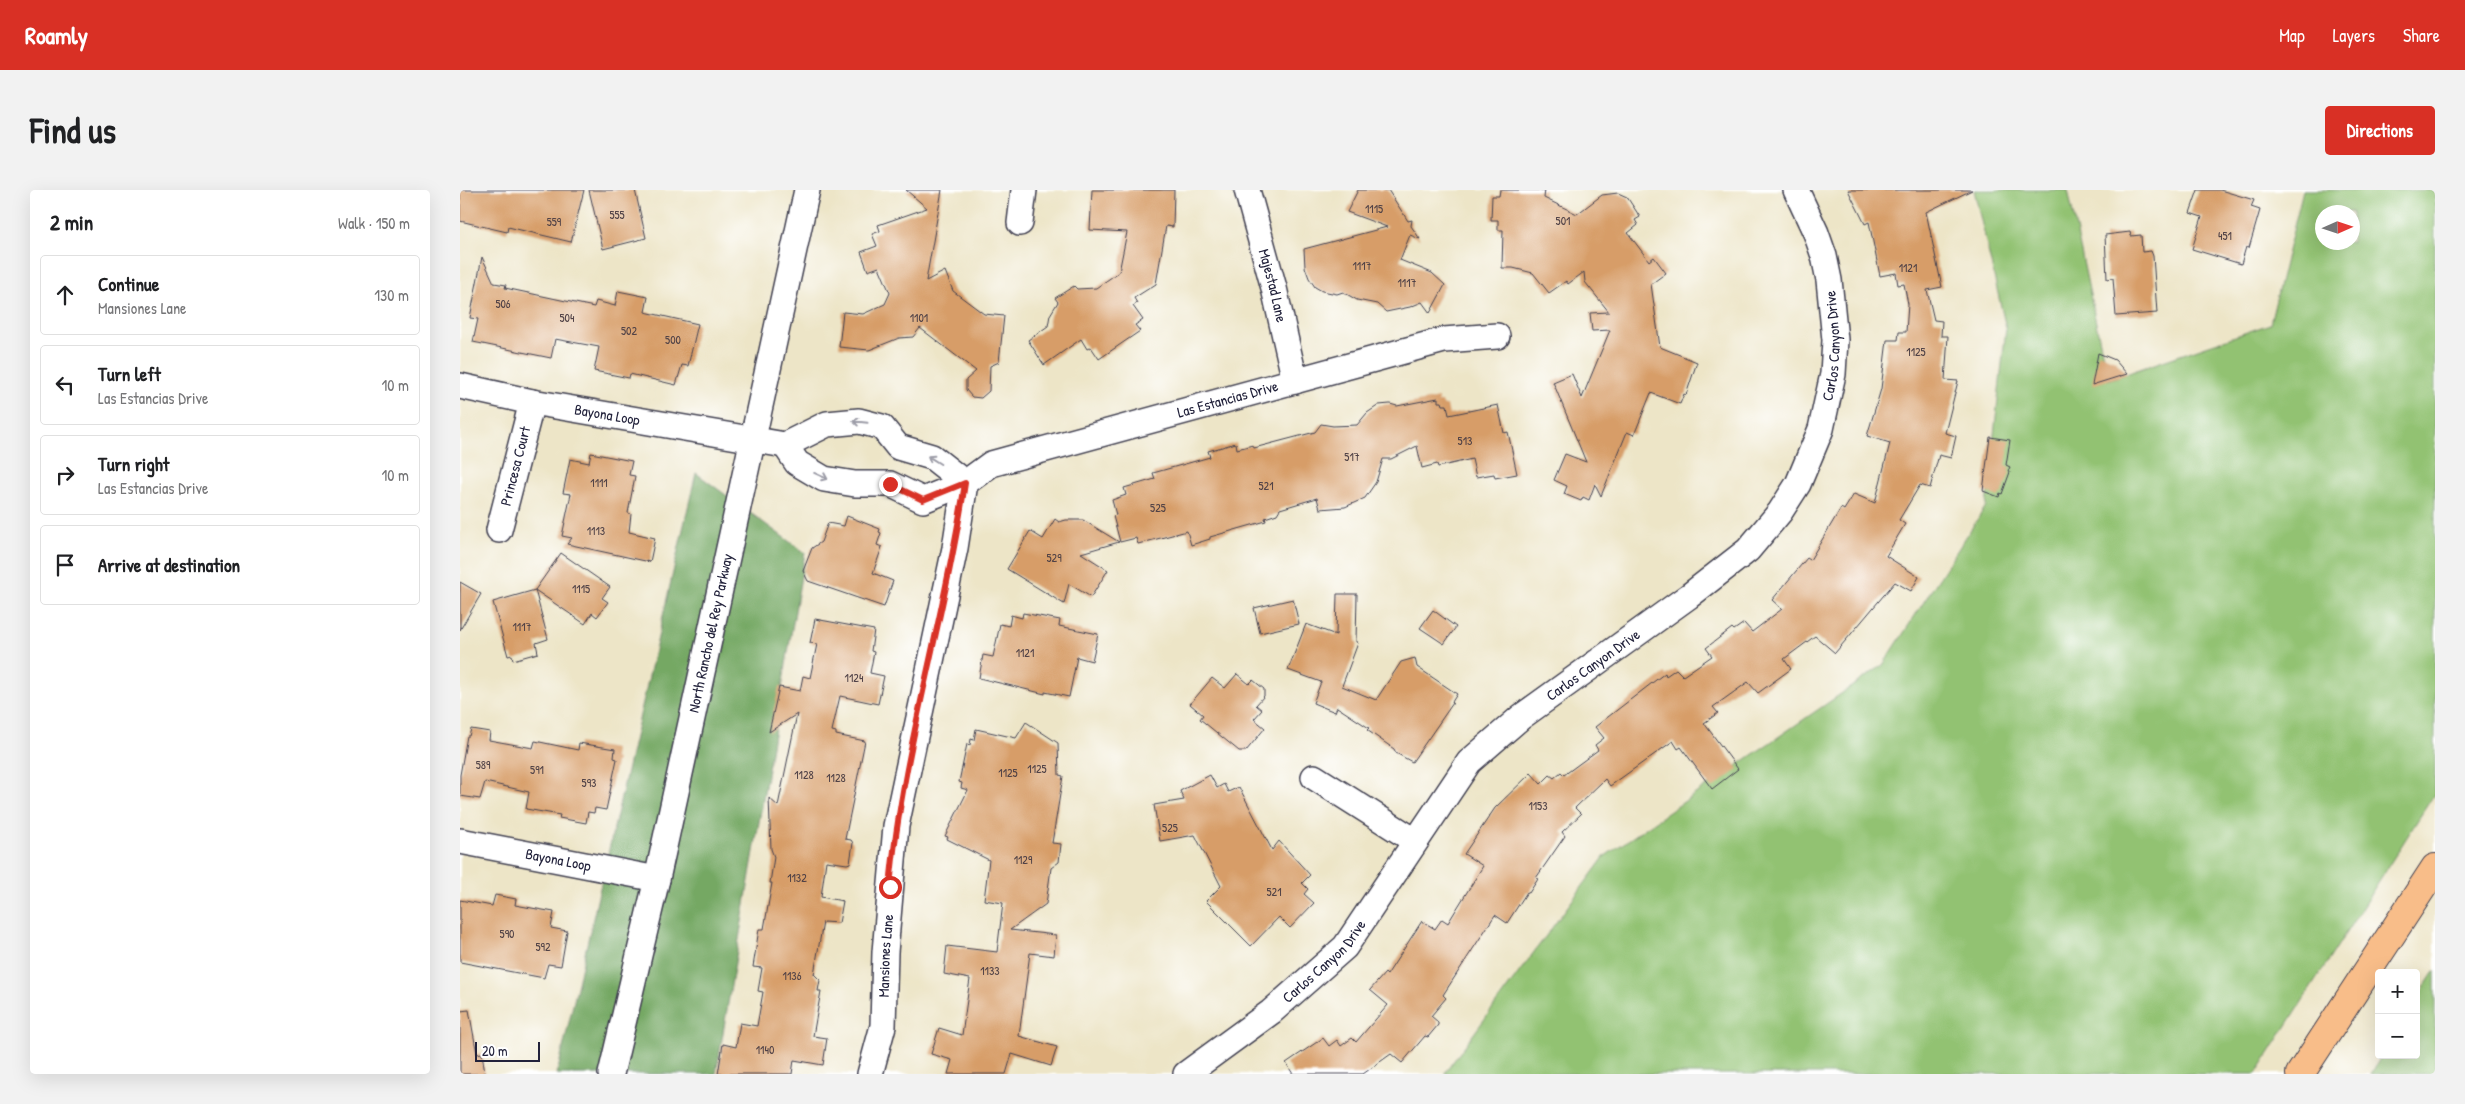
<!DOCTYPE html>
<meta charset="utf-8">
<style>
:root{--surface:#fff;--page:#f2f2f2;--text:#202124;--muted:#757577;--line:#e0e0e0;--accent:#d93025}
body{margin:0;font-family:"Patrick Hand",sans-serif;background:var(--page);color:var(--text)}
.controls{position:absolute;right:15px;bottom:15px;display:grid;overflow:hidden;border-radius:5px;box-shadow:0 5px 20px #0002}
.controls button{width:45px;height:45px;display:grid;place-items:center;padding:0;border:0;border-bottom:1px solid var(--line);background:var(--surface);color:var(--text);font:25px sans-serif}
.compass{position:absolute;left:1855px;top:15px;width:45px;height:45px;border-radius:50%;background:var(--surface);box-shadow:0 5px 20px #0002;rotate:87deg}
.scale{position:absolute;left:15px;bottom:12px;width:65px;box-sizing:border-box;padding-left:5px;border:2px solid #22223b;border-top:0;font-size:14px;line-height:18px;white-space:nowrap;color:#22223b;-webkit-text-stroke:4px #fff;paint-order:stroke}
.stop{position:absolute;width:15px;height:15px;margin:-11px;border:4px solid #d93025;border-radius:50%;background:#fff}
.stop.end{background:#d93025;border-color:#fff;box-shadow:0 1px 5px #0008}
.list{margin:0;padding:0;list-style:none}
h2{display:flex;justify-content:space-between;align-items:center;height:65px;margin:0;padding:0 20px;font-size:21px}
h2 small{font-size:16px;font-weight:400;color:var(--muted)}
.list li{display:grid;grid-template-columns:32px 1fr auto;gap:15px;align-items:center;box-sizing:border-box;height:80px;margin:0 10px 10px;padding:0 10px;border:1px solid var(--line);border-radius:5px}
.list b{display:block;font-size:19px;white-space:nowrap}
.list p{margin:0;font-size:16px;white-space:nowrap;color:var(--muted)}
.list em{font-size:16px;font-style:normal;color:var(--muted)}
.icon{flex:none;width:28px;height:28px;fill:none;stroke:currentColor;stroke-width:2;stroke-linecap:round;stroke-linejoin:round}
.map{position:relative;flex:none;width:1975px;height:884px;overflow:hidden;border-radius:5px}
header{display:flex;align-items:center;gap:30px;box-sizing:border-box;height:70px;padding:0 25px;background:var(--accent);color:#fff}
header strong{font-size:24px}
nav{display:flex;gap:28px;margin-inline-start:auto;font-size:18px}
.intro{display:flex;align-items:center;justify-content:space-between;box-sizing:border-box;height:120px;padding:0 30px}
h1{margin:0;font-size:35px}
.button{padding:12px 22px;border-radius:5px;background:var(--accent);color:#fff;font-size:18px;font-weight:700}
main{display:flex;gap:30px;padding:0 30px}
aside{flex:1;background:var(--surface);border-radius:5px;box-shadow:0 5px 20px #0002}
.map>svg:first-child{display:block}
</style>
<header>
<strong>Roamly</strong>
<nav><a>Map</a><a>Layers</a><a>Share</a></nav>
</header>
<div class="intro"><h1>Find us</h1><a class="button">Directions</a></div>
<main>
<aside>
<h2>2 min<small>Walk · 150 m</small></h2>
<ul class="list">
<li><svg class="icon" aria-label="ahead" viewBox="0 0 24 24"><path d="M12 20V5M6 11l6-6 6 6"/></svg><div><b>Continue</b><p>Mansiones Lane</p></div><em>130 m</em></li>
<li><svg class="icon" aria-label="left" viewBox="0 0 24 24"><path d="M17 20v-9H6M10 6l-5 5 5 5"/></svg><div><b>Turn left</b><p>Las Estancias Drive</p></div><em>10 m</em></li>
<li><svg class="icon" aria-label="right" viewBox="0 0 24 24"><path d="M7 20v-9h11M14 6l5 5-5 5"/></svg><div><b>Turn right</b><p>Las Estancias Drive</p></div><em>10 m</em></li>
<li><svg class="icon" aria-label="arrive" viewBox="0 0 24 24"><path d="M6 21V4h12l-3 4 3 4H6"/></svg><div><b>Arrive at destination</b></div></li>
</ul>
</aside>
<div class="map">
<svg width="1975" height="884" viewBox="0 0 1975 884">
<rect width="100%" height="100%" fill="#fff"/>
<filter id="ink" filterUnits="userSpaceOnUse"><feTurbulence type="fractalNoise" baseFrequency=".02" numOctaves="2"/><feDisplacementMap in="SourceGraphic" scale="10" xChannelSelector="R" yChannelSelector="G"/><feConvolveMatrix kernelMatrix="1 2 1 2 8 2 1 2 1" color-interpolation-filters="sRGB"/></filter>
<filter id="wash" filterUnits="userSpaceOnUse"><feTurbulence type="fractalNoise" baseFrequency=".0096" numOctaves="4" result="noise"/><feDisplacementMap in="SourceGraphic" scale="20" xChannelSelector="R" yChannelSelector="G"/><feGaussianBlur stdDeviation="1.12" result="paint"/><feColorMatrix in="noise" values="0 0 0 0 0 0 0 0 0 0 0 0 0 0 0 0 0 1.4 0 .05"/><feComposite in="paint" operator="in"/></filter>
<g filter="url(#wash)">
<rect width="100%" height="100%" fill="#ede5c7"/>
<!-- green -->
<g fill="#92c272" stroke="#5a7256" fill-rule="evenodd">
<path d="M 1514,0 L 1608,0 L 1648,190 L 1810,134 L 1843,0 L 1975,0 L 1975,603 L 1796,884 L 984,884 L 1145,666 L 1423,475 L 1526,316 L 1546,138 ZM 1862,22 L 1892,22 L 1892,52 L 1862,52 Z"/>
<path d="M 1975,780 L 1975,884 L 1911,884 L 1922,865 L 1956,865 L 1956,810 Z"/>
</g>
<!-- forest -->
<path fill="#75a864" stroke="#4c6550" d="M 236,283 L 345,363 L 256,884 L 97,884 Z"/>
<g id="blocks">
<!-- building -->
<g fill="#d79d67">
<path d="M 0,0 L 124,0 L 111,52 L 48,37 L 47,42 L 0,31 Z"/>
<path d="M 129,0 L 175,0 L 186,48 L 143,59 Z"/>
<path d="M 446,0 L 482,0 L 466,91 L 485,81 L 493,101 L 524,124 L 544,126 L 539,172 L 530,176 L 529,201 L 521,208 L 512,207 L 506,200 L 506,190 L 516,181 L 460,138 L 453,147 L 439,148 L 409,160 L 379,157 L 383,122 L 403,124 L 425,114 L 430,103 L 419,77 L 408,81 L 401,62 L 417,56 L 412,44 L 420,41 L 418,35 L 467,18 Z"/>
<path d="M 632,0 L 714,0 L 713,37 L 706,36 L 696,94 L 674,108 L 677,113 L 673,116 L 683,130 L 675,135 L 680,141 L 639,169 L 631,157 L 627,159 L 621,149 L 584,175 L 568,150 L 588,136 L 590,125 L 598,112 L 595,108 L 614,96 L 617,99 L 636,98 L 659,82 L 667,42 L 630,40 Z"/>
<path d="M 898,0 L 928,0 L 948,31 L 952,30 L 951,36 L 960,49 L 950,45 L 940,70 L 972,83 L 985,95 L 970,123 L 962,112 L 950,117 L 926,122 L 917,114 L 897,110 L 883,102 L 877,104 L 862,101 L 855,97 L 849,88 L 845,77 L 844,59 L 927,37 L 887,22 Z"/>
<path d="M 1040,0 L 1085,0 L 1084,8 L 1117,24 L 1142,5 L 1158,3 L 1167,7 L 1180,27 L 1175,30 L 1178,35 L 1168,43 L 1189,71 L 1194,67 L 1206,83 L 1191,94 L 1200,157 L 1237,172 L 1226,205 L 1224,204 L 1220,214 L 1191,203 L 1174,245 L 1167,242 L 1141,306 L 1135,294 L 1129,310 L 1123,307 L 1121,311 L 1104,304 L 1107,296 L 1094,290 L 1105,264 L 1126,272 L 1093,192 L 1112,184 L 1122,208 L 1150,140 L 1132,141 L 1130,123 L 1149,122 L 1125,92 L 1124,82 L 1108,94 L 1106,91 L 1089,103 L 1073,83 L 1053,78 L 1042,78 L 1043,40 L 1038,40 L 1038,30 L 1031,30 L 1032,6 L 1039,6 Z"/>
<path d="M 1388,0 L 1512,0 L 1466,22 L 1482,97 L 1467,100 L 1474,130 L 1482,131 L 1481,146 L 1488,146 L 1485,190 L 1498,191 L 1485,243 L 1496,246 L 1491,268 L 1479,265 L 1470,298 L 1460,295 L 1439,330 L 1445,334 L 1426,366 L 1459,387 L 1451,401 L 1435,392 L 1375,463 L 1355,446 L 1324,469 L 1331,479 L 1298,503 L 1288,492 L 1253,517 L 1258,523 L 1244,533 L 1278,579 L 1252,599 L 1221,557 L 1218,559 L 1213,551 L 1150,596 L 1145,589 L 1115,618 L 1121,624 L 1102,642 L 1105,646 L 1076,688 L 1078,689 L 1069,703 L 1067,702 L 1047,733 L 1035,725 L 983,805 L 986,808 L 971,826 L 978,832 L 978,835 L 968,847 L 965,846 L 942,873 L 931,864 L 903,884 L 833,884 L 826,873 L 863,848 L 869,856 L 877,850 L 881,856 L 892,848 L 896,852 L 928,815 L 910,800 L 925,783 L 927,785 L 962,731 L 975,739 L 982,729 L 988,733 L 1023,676 L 1004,664 L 1035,618 L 1071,583 L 1081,594 L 1090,585 L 1094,588 L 1101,582 L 1104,585 L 1138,560 L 1135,555 L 1144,548 L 1135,537 L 1205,483 L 1206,486 L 1216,479 L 1223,486 L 1252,466 L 1246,458 L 1272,438 L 1274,440 L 1284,433 L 1292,442 L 1322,419 L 1312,410 L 1347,368 L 1350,370 L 1381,318 L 1384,320 L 1394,304 L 1415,313 L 1430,253 L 1407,246 L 1421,199 L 1427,150 L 1438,150 L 1439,142 L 1446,142 L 1448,114 L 1444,94 L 1438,95 L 1436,83 L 1420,86 L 1409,32 L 1405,34 Z"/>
<path d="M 1738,0 L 1760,0 L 1794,10 L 1791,17 L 1800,20 L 1789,58 L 1786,57 L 1781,74 L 1732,59 L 1742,27 L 1730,23 Z"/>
<path d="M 1670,42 L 1671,46 L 1681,45 L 1682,62 L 1691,61 L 1693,66 L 1697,123 L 1656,126 L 1653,88 L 1647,89 L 1645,45 Z"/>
<path d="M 22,67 L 34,93 L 46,95 L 45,98 L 134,117 L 136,111 L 155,116 L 158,101 L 188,107 L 185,122 L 238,134 L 228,176 L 222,175 L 216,195 L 170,184 L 169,188 L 134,181 L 139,157 L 95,149 L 91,168 L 13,152 L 18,129 L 10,128 Z"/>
<path d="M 1638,163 L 1655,170 L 1667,184 L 1632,195 Z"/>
<path d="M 978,208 L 978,212 L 982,212 L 983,215 L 987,215 L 989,225 L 1038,215 L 1044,243 L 1048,242 L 1057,284 L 1035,288 L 1034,284 L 1016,287 L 1012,269 L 978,277 L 977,274 L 962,278 L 957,256 L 931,269 L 923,269 L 916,292 L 905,308 L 885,317 L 860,319 L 857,308 L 820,319 L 817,324 L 805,328 L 806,331 L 750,347 L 750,349 L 731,355 L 727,341 L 678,354 L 676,348 L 660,352 L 653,326 L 656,325 L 652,310 L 666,305 L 664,298 L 695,289 L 693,283 L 750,267 L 748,261 L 776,253 L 777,259 L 793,255 L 794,258 L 855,242 L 861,234 L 873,236 L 897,235 L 907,223 L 919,215 L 930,214 L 937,216 Z"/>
<path d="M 1530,247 L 1550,250 L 1546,275 L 1550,277 L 1548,281 L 1550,282 L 1542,304 L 1540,303 L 1539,307 L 1523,301 Z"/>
<path d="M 131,263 L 172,271 L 169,285 L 175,286 L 168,323 L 171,324 L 169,342 L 195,348 L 190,372 L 107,354 L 112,348 L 102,346 L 111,304 L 103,303 L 110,269 L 129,273 Z"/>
<path d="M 387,326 L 420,339 L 419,342 L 421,343 L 417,355 L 422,357 L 413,383 L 433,391 L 424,417 L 348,391 L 343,381 L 352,358 L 361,352 L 368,333 L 384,336 Z"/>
<path d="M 595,329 L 599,332 L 606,330 L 623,330 L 659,352 L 621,363 L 648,380 L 631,407 L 609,394 L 604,414 L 547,379 L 570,341 L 583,349 Z"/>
<path d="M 101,363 L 150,397 L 142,408 L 148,412 L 137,427 L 132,423 L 125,434 L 75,400 Z"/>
<path d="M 0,392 L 21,404 L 0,440 Z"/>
<path d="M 75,400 L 88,449 L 76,453 L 78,463 L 53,470 L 52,465 L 48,466 L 33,412 Z"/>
<path d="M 877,404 L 897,404 L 896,452 L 898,453 L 882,496 L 916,510 L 941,472 L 955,468 L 957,477 L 997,504 L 992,512 L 993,513 L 952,572 L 936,563 L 934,559 L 907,540 L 909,538 L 877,517 L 875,522 L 853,513 L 861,492 L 828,480 L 846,434 L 876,445 Z"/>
<path d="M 833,409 L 839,434 L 800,443 L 794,418 Z"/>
<path d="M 973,420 L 996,437 L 984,454 L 960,438 Z"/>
<path d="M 563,423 L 600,430 L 599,436 L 638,444 L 632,471 L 617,467 L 609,507 L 585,502 L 585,504 L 519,488 L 523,465 L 533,467 L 540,434 L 549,436 L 551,425 L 562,428 Z"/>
<path d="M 355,429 L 414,440 L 411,461 L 414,462 L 410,483 L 424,486 L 418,514 L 380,506 L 372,541 L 376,542 L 376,545 L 405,551 L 385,649 L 391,650 L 393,653 L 390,673 L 387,674 L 366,671 L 361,707 L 383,711 L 379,733 L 363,732 L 354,784 L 360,790 L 358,801 L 361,801 L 353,846 L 367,848 L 363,875 L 334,870 L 332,884 L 258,884 L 263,854 L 276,857 L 280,833 L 297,836 L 303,802 L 298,801 L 302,778 L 293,777 L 299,739 L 304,739 L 312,693 L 310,693 L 314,667 L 311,659 L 309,608 L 318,616 L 337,524 L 309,542 L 319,497 L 340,501 L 343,486 L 350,488 L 357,454 L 350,453 Z"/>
<path d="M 777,484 L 789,494 L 793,490 L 804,499 L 804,506 L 796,515 L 802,520 L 794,529 L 805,538 L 786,561 L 779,561 L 740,529 L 743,525 L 730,514 L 752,488 L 765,498 Z"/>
<path d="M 566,532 L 598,553 L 599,585 L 603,586 L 592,653 L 601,654 L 599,672 L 591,678 L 586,714 L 550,740 L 596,745 L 594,766 L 570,763 L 559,846 L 597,857 L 591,876 L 552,864 L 546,884 L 488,884 L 492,870 L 471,864 L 479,838 L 502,845 L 510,789 L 484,784 L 487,756 L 537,762 L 543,713 L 524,710 L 529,670 L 487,649 L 488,647 L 485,646 L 508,600 L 501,598 L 502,593 L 499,592 L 507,554 L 510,555 L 511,549 L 514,550 L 516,539 L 556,548 Z"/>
<path d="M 11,539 L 30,542 L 29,550 L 73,558 L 75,551 L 118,560 L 119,553 L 155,559 L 154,568 L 157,569 L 146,620 L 135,618 L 134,623 L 128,622 L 126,633 L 99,628 L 100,625 L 66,619 L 69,602 L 25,592 L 20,609 L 0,606 L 0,585 L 7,546 L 9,546 Z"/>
<path d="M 750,585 L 757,598 L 764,594 L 768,602 L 779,597 L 812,660 L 819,651 L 850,685 L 842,693 L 848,699 L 844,704 L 854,713 L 830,738 L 819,727 L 791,756 L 746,711 L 761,696 L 735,645 L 700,651 L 694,615 L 724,610 L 720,601 Z"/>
<path d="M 35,705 L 56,709 L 55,715 L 94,722 L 91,738 L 107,741 L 101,776 L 88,774 L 84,788 L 0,772 L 0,710 L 32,716 Z"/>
<path d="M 9,820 L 17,864 L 22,863 L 25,884 L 0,884 L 0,821 Z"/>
</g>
</g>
</g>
<g filter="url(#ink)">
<use href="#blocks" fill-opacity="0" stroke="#403f50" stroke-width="1"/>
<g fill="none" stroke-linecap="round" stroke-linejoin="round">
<defs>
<g id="minor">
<path id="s1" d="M 787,0 L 814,98 L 835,191"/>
<path d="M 560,33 L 564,0"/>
<path id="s2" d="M 0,196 L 72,212 L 325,255 L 367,234 L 399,231 L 422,237 L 438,257 L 472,267 L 505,293"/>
<path id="s3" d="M 325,255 L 337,273 L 364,289 L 395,294 L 430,294 L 463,310 L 505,293 L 531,274 L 984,150 L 1037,146"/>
<path id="s4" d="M 39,340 L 72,212"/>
<path d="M 854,587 L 955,651"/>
<path id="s5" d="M 0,651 L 197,689"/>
<path id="s6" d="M 151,884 L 197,689 L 347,0"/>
<path id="s7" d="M 410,884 L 423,836 L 425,762 L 436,636 L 495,358 L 505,293"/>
<path id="s8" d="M 726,884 L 811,822 L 885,757 L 1009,572 L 1061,527 L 1229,406 L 1288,360 L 1320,322 L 1338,294 L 1361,239 L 1373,184 L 1375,150 L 1369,90 L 1364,66 L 1356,43 L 1336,0"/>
</g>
<path id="major" d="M 1840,884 L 1975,678"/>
</defs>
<!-- minor casing -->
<use href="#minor" stroke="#403f50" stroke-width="28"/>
<!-- major casing -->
<use href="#major" stroke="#403f50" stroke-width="30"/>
<!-- minor -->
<use href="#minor" stroke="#fff" stroke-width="25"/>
<!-- major -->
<use href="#major" stroke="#f8bd89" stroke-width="28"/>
</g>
<!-- one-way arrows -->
<defs><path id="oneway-shaft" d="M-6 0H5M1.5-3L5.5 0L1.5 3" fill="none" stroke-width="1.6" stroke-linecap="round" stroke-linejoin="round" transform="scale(1.25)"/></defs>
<g stroke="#9c9ca7">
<use href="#oneway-shaft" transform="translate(400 232) rotate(-174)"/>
<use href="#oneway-shaft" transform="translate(474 270) rotate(-148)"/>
<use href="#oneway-shaft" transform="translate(361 286) rotate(24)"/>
</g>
</g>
<g fill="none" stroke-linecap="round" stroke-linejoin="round" filter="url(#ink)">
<!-- route -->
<path stroke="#d93025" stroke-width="6" d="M 430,294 L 463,310 L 505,293 C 485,428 442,561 430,697"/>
</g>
<g text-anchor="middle" stroke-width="5" stroke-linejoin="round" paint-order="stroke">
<!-- number labels -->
<g font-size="12" fill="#4f4146">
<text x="914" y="23">1115</text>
<text x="157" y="29">555</text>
<text x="1103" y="35">501</text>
<text x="94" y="36">559</text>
<text x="1765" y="50">451</text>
<text x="902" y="80">1117</text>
<text x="1448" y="82">1121</text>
<text x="947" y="97">1117</text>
<text x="43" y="118">506</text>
<text x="107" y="132">504</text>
<text x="459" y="132">1101</text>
<text x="169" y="145">502</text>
<text x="213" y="154">500</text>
<text x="1456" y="166">1125</text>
<text x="1005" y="255">513</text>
<text x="892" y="271">517</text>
<text x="139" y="297">1111</text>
<text x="806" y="300">521</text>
<text x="698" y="322">525</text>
<text x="136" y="345">1113</text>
<text x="594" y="372">529</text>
<text x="121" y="403">1115</text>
<text x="62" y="441">1117</text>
<text x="565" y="467">1121</text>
<text x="394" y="492">1124</text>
<text x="23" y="579">589</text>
<text x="577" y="583">1125</text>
<text x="77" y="584">591</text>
<text x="548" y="587">1125</text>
<text x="344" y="589">1128</text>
<text x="376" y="592">1128</text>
<text x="129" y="597">593</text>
<text x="1078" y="620">1153</text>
<text x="710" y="642">525</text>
<text x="563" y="674">1129</text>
<text x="337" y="692">1132</text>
<text x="814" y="706">521</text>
<text x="47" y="748">590</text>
<text x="83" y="761">592</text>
<text x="530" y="785">1133</text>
<text x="332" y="790">1136</text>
<text x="305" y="864">1140</text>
</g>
<!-- street labels -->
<g font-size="15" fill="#22223b" stroke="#fff">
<text dy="5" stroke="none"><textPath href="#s1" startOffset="99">Majestad Lane</textPath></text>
<text dy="5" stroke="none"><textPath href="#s8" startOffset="1004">Carlos Canyon Drive</textPath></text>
<text dy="5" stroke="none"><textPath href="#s3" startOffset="479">Las Estancias Drive</textPath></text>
<text dy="5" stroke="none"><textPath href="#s2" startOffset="150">Bayona Loop</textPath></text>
<text dy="5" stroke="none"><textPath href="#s4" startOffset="66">Princesa Court</textPath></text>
<text dy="5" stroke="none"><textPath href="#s6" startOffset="452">North Rancho del Rey Parkway</textPath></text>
<text dy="5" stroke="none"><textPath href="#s8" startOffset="584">Carlos Canyon Drive</textPath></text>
<text dy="5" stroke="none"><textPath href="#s5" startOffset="100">Bayona Loop</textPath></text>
<text dy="5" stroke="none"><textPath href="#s7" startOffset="120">Mansiones Lane</textPath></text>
<text dy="5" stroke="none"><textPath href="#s8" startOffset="179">Carlos Canyon Drive</textPath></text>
</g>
</g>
</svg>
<div class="controls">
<button>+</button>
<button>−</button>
</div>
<svg class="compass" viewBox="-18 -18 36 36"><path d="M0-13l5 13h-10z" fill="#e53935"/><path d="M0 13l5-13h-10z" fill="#757577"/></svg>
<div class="scale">20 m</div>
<div class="stop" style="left:430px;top:697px"></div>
<div class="stop end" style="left:430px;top:294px"></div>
</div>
</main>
